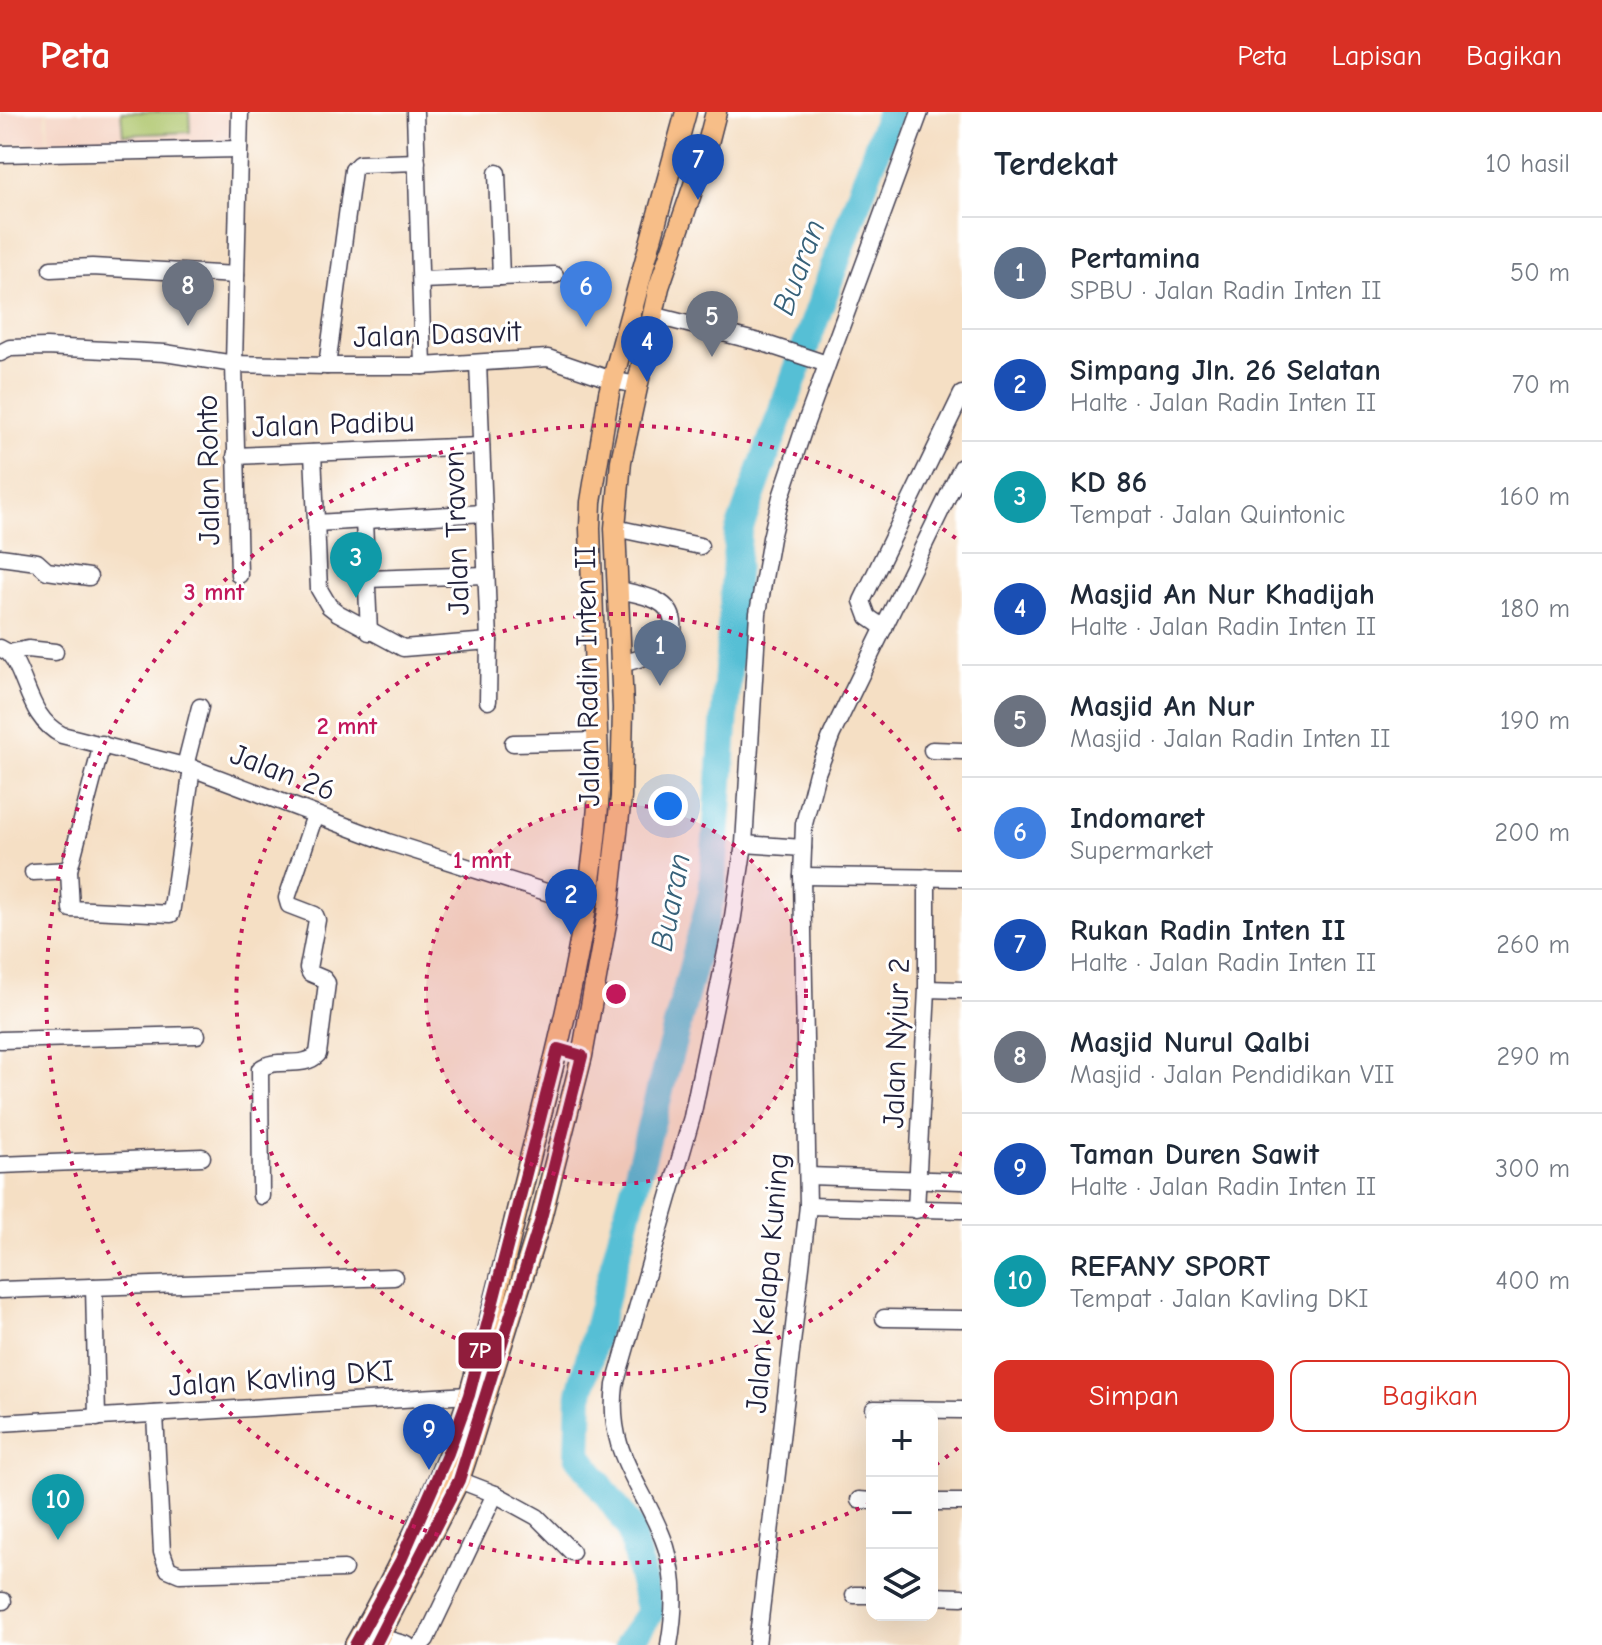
<!DOCTYPE html>
<html lang="id">
<meta charset="utf-8">
<style>
:root{--surface:#fff;--page:#f6f6f7;--text:#1f2937;--muted:#747a83;--line:#e0e1e3;--accent:#d93025}
body{margin:0;font-family:"Comic Neue",sans-serif;background:var(--page);color:var(--text)}
.controls{position:absolute;right:24px;bottom:24px;display:grid;overflow:hidden;border-radius:16px;box-shadow:0 8px 32px #0002}
.controls button{width:72px;height:72px;display:grid;place-items:center;padding:0;border:0;border-bottom:2px solid var(--line);background:var(--surface);color:var(--text);font:40px sans-serif}
.you{position:absolute;left:668px;top:694px;width:28px;height:28px;margin:-20px;border:6px solid #fff;border-radius:50%;background:#1a73e8;box-shadow:0 0 0 12px #1a73e833}
.badge{display:grid;place-items:center;width:52px;height:52px;border-radius:50%;background:var(--accent);color:#fff;font-size:26px;font-weight:700}
.pin{position:absolute;translate:-50% -66px;filter:drop-shadow(0 2px 4px #0008)}
.pin::after{content:'';position:absolute;top:42px;width:28px;height:24px;background:inherit;clip-path:polygon(0 0,100% 0,50% 100%)}
.list{margin:0;padding:0;list-style:none}
h2{display:flex;justify-content:space-between;align-items:center;height:104px;margin:0;padding:0 32px;font-size:34px}
h2 small{font-size:26px;font-weight:400;color:var(--muted)}
.list li{display:grid;grid-template-columns:52px 1fr auto;gap:24px;align-items:center;box-sizing:border-box;height:112px;padding:0 32px;border-top:2px solid var(--line)}
.list b{display:block;font-size:30px;white-space:nowrap}
.list p{margin:0;font-size:26px;white-space:nowrap;color:var(--muted)}
.list em{font-size:26px;font-style:normal;color:var(--muted)}
.actions{display:flex;gap:16px;padding:24px 32px}
.actions a{flex:1;padding:18px 0;border:2px solid var(--accent);border-radius:16px;text-align:center;font-size:28px;color:var(--accent)}
.actions .main{background:var(--accent);color:#fff}
.icon{flex:none;width:44px;height:44px;fill:none;stroke:currentColor;stroke-width:2;stroke-linecap:round;stroke-linejoin:round}
.map{position:relative;flex:none;width:962px;height:1533px;overflow:hidden}
header{display:flex;align-items:center;gap:48px;box-sizing:border-box;height:112px;padding:0 40px;background:var(--accent);color:#fff}
header strong{font-size:38px}
nav{display:flex;gap:44px;margin-inline-start:auto;font-size:28px}
main{display:flex}
aside{flex:1;background:var(--surface)}
.map>svg:first-child{display:block}
</style>
<header>
<strong>Peta</strong>
<nav><a>Peta</a><a>Lapisan</a><a>Bagikan</a></nav>
</header>
<main>
<div class="map">
<svg width="962" height="1533" viewBox="0 0 962 1533">
<rect width="100%" height="100%" fill="#fff"/>
<filter id="ink" filterUnits="userSpaceOnUse"><feTurbulence type="fractalNoise" baseFrequency=".0125" numOctaves="2"/><feDisplacementMap in="SourceGraphic" scale="16" xChannelSelector="R" yChannelSelector="G"/><feConvolveMatrix kernelMatrix="1 2 1 2 8 2 1 2 1" color-interpolation-filters="sRGB"/></filter>
<filter id="wash" filterUnits="userSpaceOnUse"><feTurbulence type="fractalNoise" baseFrequency=".006" numOctaves="4" result="noise"/><feDisplacementMap in="SourceGraphic" scale="32" xChannelSelector="R" yChannelSelector="G"/><feGaussianBlur stdDeviation="1.8" result="paint"/><feColorMatrix in="noise" values="0 0 0 0 0 0 0 0 0 0 0 0 0 0 0 0 0 1.4 0 .05"/><feComposite in="paint" operator="in"/></filter>
<g filter="url(#wash)">
<rect width="100%" height="100%" fill="#f5dfc4"/>
<!-- built -->
<g fill="#f5d3c2">
<path d="M 0,0 L 45,0 L 47,31 L 0,32 Z"/>
<path d="M 48,0 L 236,0 L 234,33 L 49,37 Z"/>
</g>
<!-- pitch -->
<path fill="#adc56a" stroke="#687452" stroke-width="2" d="M 121,0 L 189,0 L 190,20 L 123,23 Z"/>
<g fill="none" stroke-linecap="round" stroke-linejoin="round">
<!-- river -->
<path stroke="#57bfd5" stroke-width="28" d="M 628,1533 L 650,1500 L 630,1415 L 578,1343 L 580,1281 L 712,781 L 738,421 L 890,0"/>
</g>
</g>
<g filter="url(#ink)">
<g fill="none" stroke-linecap="round" stroke-linejoin="round">
<defs>
<g id="minor">
<path d="M 415,0 L 423,254"/>
<path d="M 0,42 L 239,37"/>
<path d="M 497,61 L 501,165"/>
<path d="M 51,157 L 92,155 L 236,163"/>
<path d="M 421,168 L 555,163"/>
<path d="M 652,203 L 763,231 L 827,252"/>
<path d="M 0,241 L 10,236 L 46,235 L 165,241 L 234,252 L 327,254 L 423,254 L 548,246 L 612,268 L 637,273"/>
<path d="M 478,251 L 489,529 L 488,589"/>
<path d="M 327,254 L 353,58 L 359,52 L 417,50"/>
<path d="M 313,341 L 319,477 L 329,494 L 338,501 L 403,536 L 489,529"/>
<path d="M 235,344 L 481,334"/>
<path d="M 364,409 L 369,520"/>
<path d="M 316,411 L 484,401"/>
<path d="M 615,416 L 700,434"/>
<path d="M 0,445 L 37,450 L 47,459 L 89,465"/>
<path d="M 239,463 L 234,252 L 240,0"/>
<path d="M 367,467 L 486,463"/>
<path d="M 616,477 C 637,483 669,484 673,510 C 675,523 670,530 660,537"/>
<path d="M 884,516 L 868,505 L 862,489 L 962,282"/>
<path d="M 0,536 L 9,541 L 14,548 C 29,575 32,608 62,623 L 192,656 L 388,730 L 587,793"/>
<path d="M 9,541 L 28,537 L 55,540"/>
<path d="M 622,552 L 648,544"/>
<path d="M 513,631 L 598,629"/>
<path d="M 102,632 L 69,758 L 71,797 L 171,802 L 192,656"/>
<path d="M 932,638 L 962,639"/>
<path d="M 185,654 L 200,595"/>
<path d="M 744,732 L 803,736"/>
<path d="M 33,760 L 69,758"/>
<path d="M 802,764 L 962,766"/>
<path d="M 927,877 L 962,878"/>
<path d="M 0,928 L 197,923"/>
<path d="M 0,1053 L 202,1045"/>
<path d="M 808,1064 L 962,1069"/>
<path d="M 261,1084 L 260,957 C 276,944 303,958 318,942 L 327,871 L 324,867 L 310,861 L 308,856 L 317,808 L 315,803 L 289,793 L 287,786 L 315,703"/>
<path d="M 808,1094 L 962,1098"/>
<path d="M 916,1098 L 927,877 L 927,765"/>
<path d="M 94,1175 L 97,1306"/>
<path d="M 0,1178 L 394,1165"/>
<path d="M 884,1206 L 962,1207"/>
<path d="M 874,1297 L 962,1298"/>
<path d="M 155,1302 L 162,1440 L 168,1457 L 180,1462 L 344,1457"/>
<path d="M 0,1311 L 469,1283"/>
<path d="M 495,1382 L 537,1405 L 572,1440"/>
<path d="M 859,1388 L 872,1389"/>
<path d="M 932,1390 L 962,1390"/>
<path d="M 854,1483 L 872,1483"/>
<path d="M 932,1484 L 962,1485"/>
<path d="M 0,1489 L 3,1489"/>
<path d="M 379,1525 L 407,1533"/>
<path d="M 420,1533 L 426,1527 L 495,1382 L 459,1368"/>
<path d="M 669,1533 C 675,1499 676,1468 666,1435 C 645,1372 606,1346 615,1273 L 692,1005 L 732,811 L 744,732 L 758,501 L 771,426 L 781,385 L 805,313 L 920,0"/>
<path d="M 757,1533 L 808,1094 L 802,764 L 804,712 L 817,661 L 832,622 L 962,355"/>
</g>
<g id="major">
<path d="M 355,1533 C 398,1457 445,1365 470,1280 C 493,1203 510,1124 530,1046 C 561,925 592,803 599,678 L 590,416 L 591,390 L 609,281 L 686,0"/>
<path d="M 375,1533 L 459,1368 L 466,1347 L 540,1110 L 582,944 L 608,800 L 621,685 L 623,596 L 615,416 L 621,349 L 659,175 L 707,35 L 716,0"/>
</g>
</defs>
<!-- minor casing -->
<use href="#minor" stroke="#423e50" stroke-width="19"/>
<!-- major casing -->
<use href="#major" stroke="#423e50" stroke-width="23"/>
<!-- minor -->
<use href="#minor" stroke="#fff" stroke-width="16"/>
<!-- major -->
<use href="#major" stroke="#f7be88" stroke-width="20"/>
<defs>
<path id="bus-1" d="M 355,1533 L 401,1448 L 448,1341 L 469,1283 L 558,937 L 582,944 L 540,1110 L 459,1368 L 375,1533"/>
</defs>
<!-- bus-1 casing -->
<use href="#bus-1" stroke="#fff" stroke-width="18"/>
<!-- bus-1 -->
<use href="#bus-1" stroke="#901d3c" stroke-width="12"/>
</g>
</g>
<!-- distance rings -->
<circle cx="616" cy="882" r="190" fill="#c2185b" fill-opacity=".12"/>
<g fill="none" stroke="#c2185b" stroke-width="4" stroke-dasharray="4 8">
<circle cx="616" cy="882" r="190"/>
<path d="M962 1040A380 380 0 1 1 962 724"/>
<path d="M958 1336A569 569 0 0 1 934 1354M870 1391A569 569 0 1 1 958 428"/>
</g>
<g text-anchor="middle" stroke-width="6" stroke-linejoin="round" paint-order="stroke">
<!-- street labels -->
<g font-size="30" fill="#22223b" stroke="#fff">
<text transform="translate(437 222) rotate(-2)" y="10">Jalan Dasavit</text>
<text transform="translate(333 312) rotate(-2)" y="10">Jalan Padibu</text>
<text transform="translate(208 358) rotate(-91)" y="10">Jalan Rohto</text>
<text transform="translate(456 421) rotate(-92)" y="10">Jalan Travon</text>
<text transform="translate(587 564) rotate(-91)" y="10">Jalan Radin Inten II</text>
<text transform="translate(283 660) rotate(21)" y="10">Jalan 26</text>
<text transform="translate(896 931) rotate(-88)" y="10">Jalan Nyiur 2</text>
<text transform="translate(767 1171) rotate(-85)" y="10">Jalan Kelapa Kuning</text>
<text transform="translate(281 1266) rotate(-4)" y="10">Jalan Kavling DKI</text>
</g>
<!-- water labels -->
<g font-size="32" font-style="italic" fill="#376179" stroke="#fff">
<text transform="translate(798 155) rotate(-70)" y="11">Buaran</text>
<text transform="translate(670 790) rotate(-79)" y="11">Buaran</text>
</g>
</g>
<circle cx="616" cy="882" r="12" fill="#c2185b" stroke="#fff" stroke-width="4"/>
<g font-size="24" text-anchor="middle" font-weight="bold" fill="#c2185b" stroke="#fff" stroke-width="6" stroke-linejoin="round" paint-order="stroke">
<text x="214" y="488">3 mnt</text>
<text x="347" y="622">2 mnt</text>
<text x="482" y="756">1 mnt</text>
</g>
<rect stroke="#fff" stroke-width="3" x="457" y="1219" width="46" height="39" rx="8" fill="#901d3c"/>
<g font-size="22" text-anchor="middle" font-weight="bold" fill="#fff">
<text x="480" y="1246">7P</text>
</g>
</svg>
<div class="controls">
<button>+</button>
<button>−</button>
<button><svg class="icon" aria-label="layers" viewBox="0 0 24 24"><path d="M12 4l9 5-9 5-9-5zM3 14l9 5 9-5"/></svg></button>
</div>
<div class="you"></div>
<div class="pin badge" style="left:660px;top:574px;background:#5c6f8a">1</div>
<div class="pin badge" style="left:571px;top:823px;background:#1a4fb4">2</div>
<div class="pin badge" style="left:356px;top:486px;background:#0f9aa8">3</div>
<div class="pin badge" style="left:647px;top:270px;background:#1a4fb4">4</div>
<div class="pin badge" style="left:712px;top:245px;background:#6b7280">5</div>
<div class="pin badge" style="left:586px;top:215px;background:#3f7fe0">6</div>
<div class="pin badge" style="left:698px;top:88px;background:#1a4fb4">7</div>
<div class="pin badge" style="left:188px;top:214px;background:#6b7280">8</div>
<div class="pin badge" style="left:429px;top:1358px;background:#1a4fb4">9</div>
<div class="pin badge" style="left:58px;top:1428px;background:#0f9aa8">10</div>
</div>
<aside>
<h2>Terdekat<small>10 hasil</small></h2>
<ul class="list">
<li><span class="badge" style="background:#5c6f8a">1</span><div><b>Pertamina</b><p>SPBU · Jalan Radin Inten II</p></div><em>50 m</em></li>
<li><span class="badge" style="background:#1a4fb4">2</span><div><b>Simpang Jln. 26 Selatan</b><p>Halte · Jalan Radin Inten II</p></div><em>70 m</em></li>
<li><span class="badge" style="background:#0f9aa8">3</span><div><b>KD 86</b><p>Tempat · Jalan Quintonic</p></div><em>160 m</em></li>
<li><span class="badge" style="background:#1a4fb4">4</span><div><b>Masjid An Nur Khadijah</b><p>Halte · Jalan Radin Inten II</p></div><em>180 m</em></li>
<li><span class="badge" style="background:#6b7280">5</span><div><b>Masjid An Nur</b><p>Masjid · Jalan Radin Inten II</p></div><em>190 m</em></li>
<li><span class="badge" style="background:#3f7fe0">6</span><div><b>Indomaret</b><p>Supermarket</p></div><em>200 m</em></li>
<li><span class="badge" style="background:#1a4fb4">7</span><div><b>Rukan Radin Inten II</b><p>Halte · Jalan Radin Inten II</p></div><em>260 m</em></li>
<li><span class="badge" style="background:#6b7280">8</span><div><b>Masjid Nurul Qalbi</b><p>Masjid · Jalan Pendidikan VII</p></div><em>290 m</em></li>
<li><span class="badge" style="background:#1a4fb4">9</span><div><b>Taman Duren Sawit</b><p>Halte · Jalan Radin Inten II</p></div><em>300 m</em></li>
<li><span class="badge" style="background:#0f9aa8">10</span><div><b>REFANY SPORT</b><p>Tempat · Jalan Kavling DKI</p></div><em>400 m</em></li>
</ul>
<div class="actions"><a class="main">Simpan</a><a>Bagikan</a></div>
</aside>
</main>
